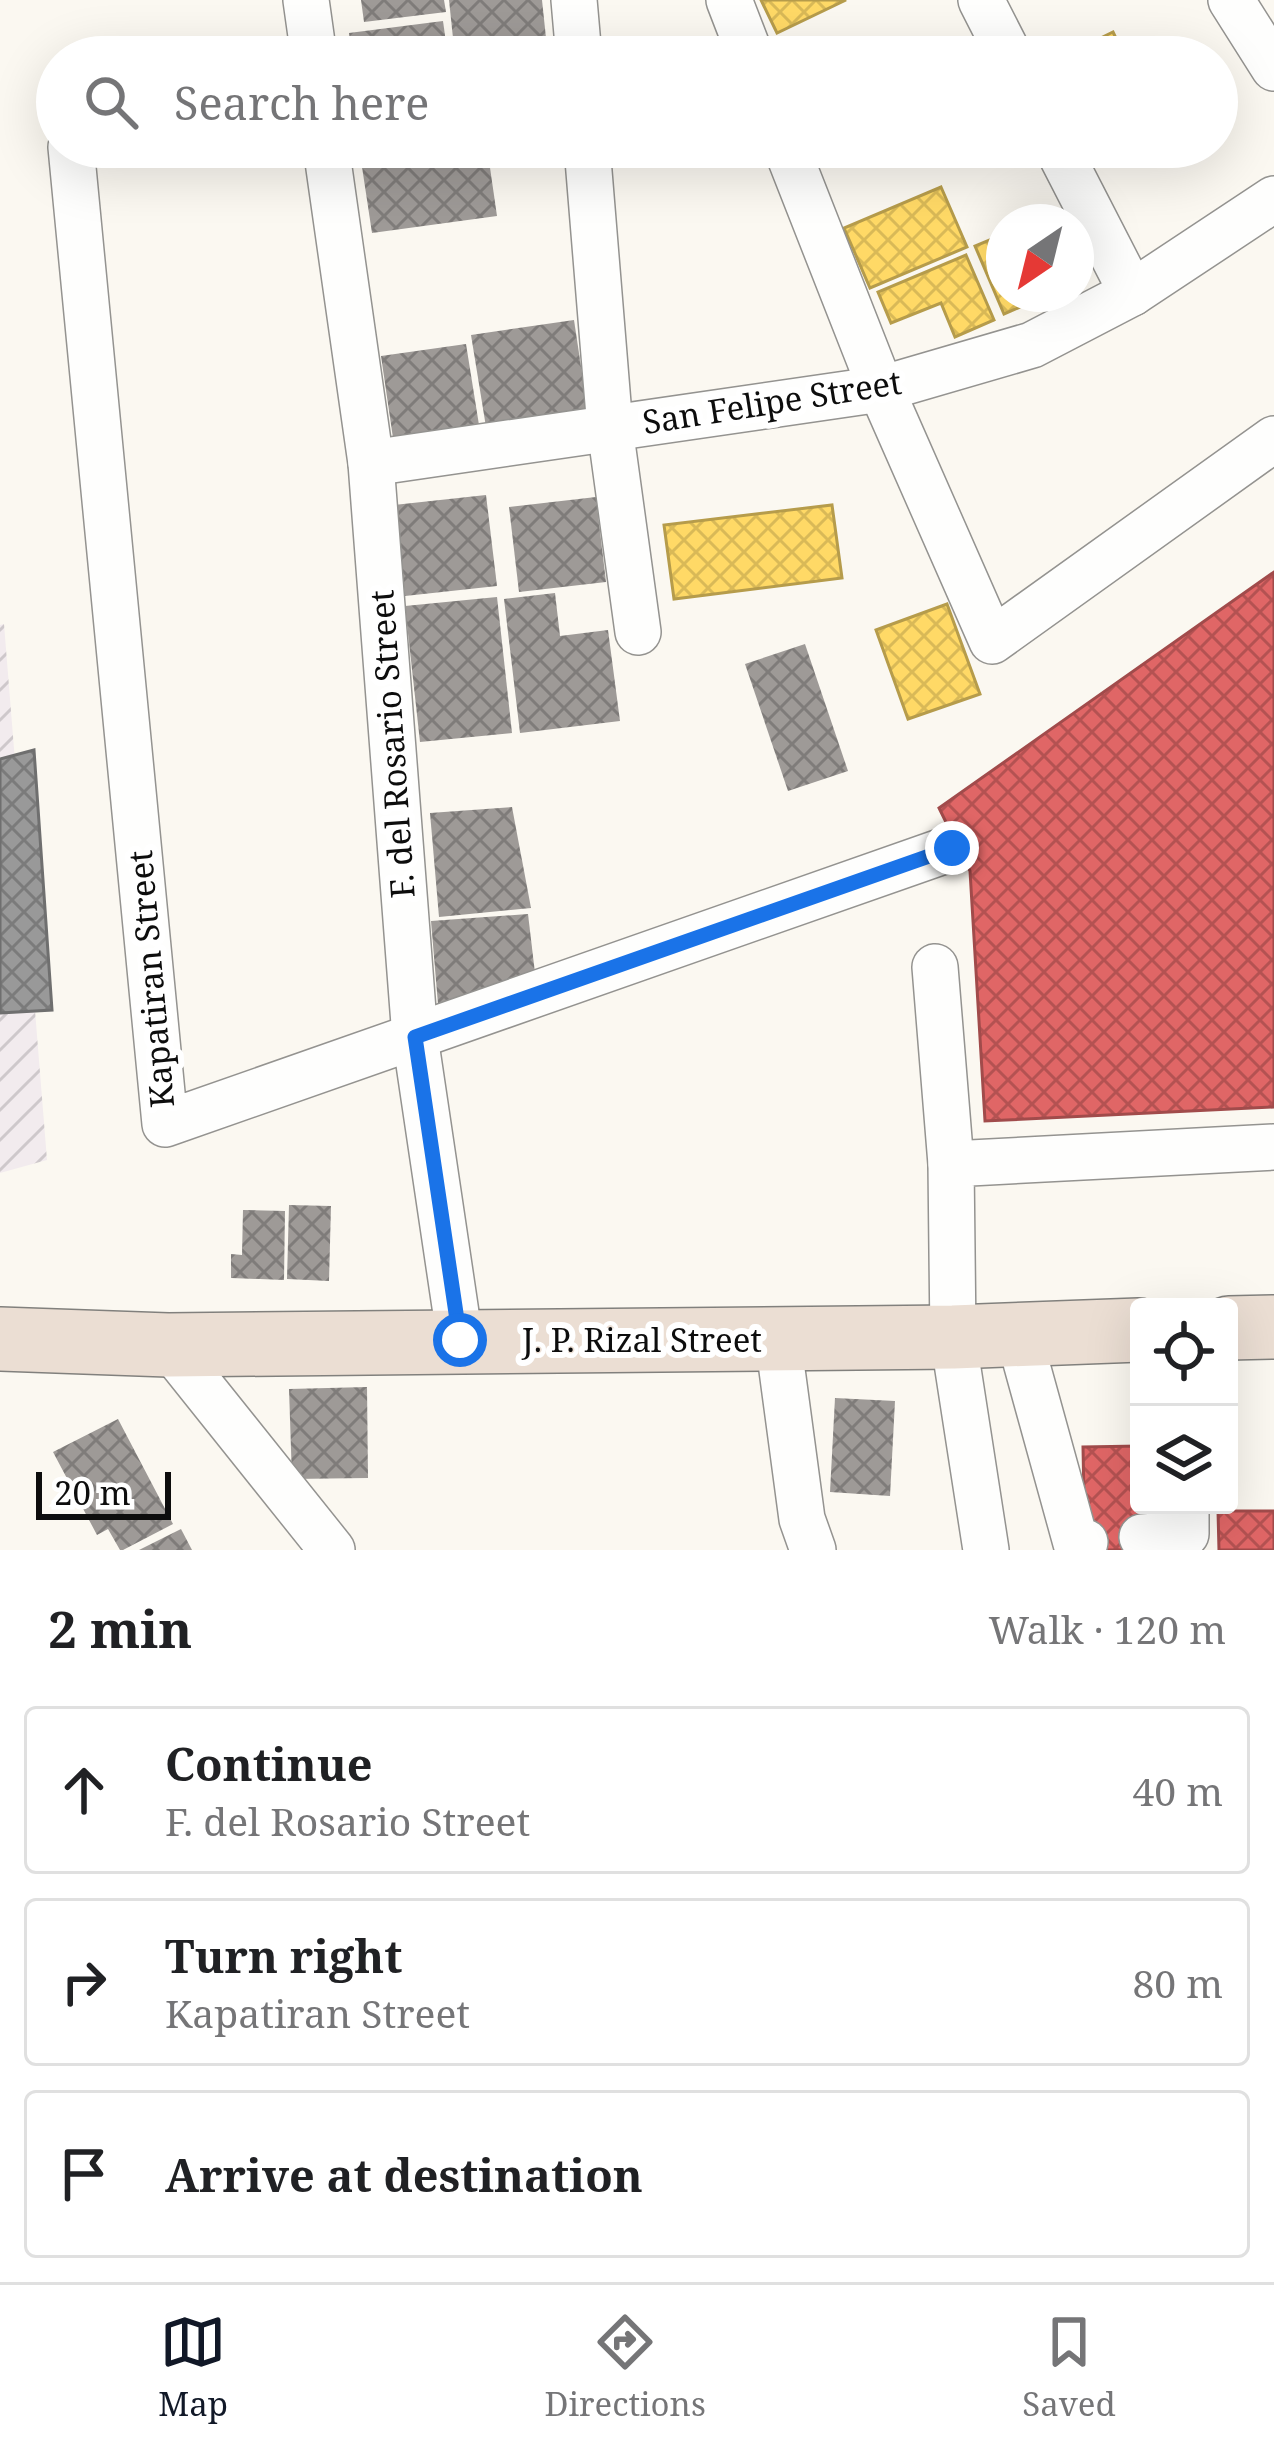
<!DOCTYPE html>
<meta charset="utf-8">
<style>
:root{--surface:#fff;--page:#f6f6f6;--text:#202124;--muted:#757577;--line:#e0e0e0;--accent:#111827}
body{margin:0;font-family:"Noto Serif",serif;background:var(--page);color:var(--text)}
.controls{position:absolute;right:36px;bottom:36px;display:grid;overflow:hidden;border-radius:12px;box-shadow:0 12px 48px #0002}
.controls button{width:108px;height:108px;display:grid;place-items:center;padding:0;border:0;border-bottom:3px solid var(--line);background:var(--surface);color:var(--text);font:60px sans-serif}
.compass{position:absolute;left:986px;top:204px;width:108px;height:108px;border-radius:50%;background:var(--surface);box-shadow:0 12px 48px #0002;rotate:215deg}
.scale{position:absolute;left:36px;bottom:30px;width:135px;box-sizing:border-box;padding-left:12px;border:6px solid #0d0d0d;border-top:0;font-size:33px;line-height:42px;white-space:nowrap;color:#0d0d0d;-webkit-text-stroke:9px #fff;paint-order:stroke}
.stop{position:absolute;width:36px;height:36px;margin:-27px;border:9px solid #1a73e8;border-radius:50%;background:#fff}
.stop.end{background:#1a73e8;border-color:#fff;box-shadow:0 3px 12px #0008}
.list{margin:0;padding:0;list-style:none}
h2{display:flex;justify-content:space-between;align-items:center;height:156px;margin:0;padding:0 48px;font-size:51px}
h2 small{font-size:39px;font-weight:400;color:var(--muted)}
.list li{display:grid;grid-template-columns:78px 1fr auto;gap:36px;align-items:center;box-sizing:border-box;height:168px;margin:0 24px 24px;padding:0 24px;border:3px solid var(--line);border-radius:12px}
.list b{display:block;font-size:45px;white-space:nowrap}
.list p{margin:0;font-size:39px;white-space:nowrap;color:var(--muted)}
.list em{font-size:39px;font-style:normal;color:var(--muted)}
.icon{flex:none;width:66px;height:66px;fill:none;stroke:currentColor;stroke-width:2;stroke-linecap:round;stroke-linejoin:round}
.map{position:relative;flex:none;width:1274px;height:1550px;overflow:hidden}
.search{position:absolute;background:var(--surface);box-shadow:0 12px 48px #0002;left:36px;right:36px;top:36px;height:132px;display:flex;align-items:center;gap:30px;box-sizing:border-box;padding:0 42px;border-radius:66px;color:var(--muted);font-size:45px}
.sheet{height:732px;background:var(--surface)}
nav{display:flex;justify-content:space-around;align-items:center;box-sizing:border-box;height:168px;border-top:3px solid var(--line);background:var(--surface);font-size:33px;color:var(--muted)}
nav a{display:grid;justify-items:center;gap:6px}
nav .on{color:var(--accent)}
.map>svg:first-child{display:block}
</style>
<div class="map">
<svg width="1274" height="1550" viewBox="0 0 1274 1550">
<defs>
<pattern id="industrial-furrows" width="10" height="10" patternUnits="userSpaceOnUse" patternTransform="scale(3)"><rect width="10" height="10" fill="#f2ebee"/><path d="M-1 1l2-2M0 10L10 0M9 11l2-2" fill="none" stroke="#cec8cb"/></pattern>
<pattern id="homes-cross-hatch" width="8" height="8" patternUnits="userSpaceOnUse" patternTransform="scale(3)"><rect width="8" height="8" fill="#ffd966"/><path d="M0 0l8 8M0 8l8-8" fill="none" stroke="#d9b957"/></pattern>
<pattern id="shops-cross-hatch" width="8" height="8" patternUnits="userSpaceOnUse" patternTransform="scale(3)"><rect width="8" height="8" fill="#e06666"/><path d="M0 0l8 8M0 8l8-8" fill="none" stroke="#b45252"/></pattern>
<pattern id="industry-cross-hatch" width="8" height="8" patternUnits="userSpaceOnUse" patternTransform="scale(3)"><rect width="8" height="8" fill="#999"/><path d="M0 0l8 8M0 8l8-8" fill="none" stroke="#7b7b7b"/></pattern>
<pattern id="building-cross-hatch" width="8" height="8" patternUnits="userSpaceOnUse" patternTransform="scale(3)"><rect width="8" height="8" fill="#9e9a97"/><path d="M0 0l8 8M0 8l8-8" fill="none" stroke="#7f7c7a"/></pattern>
</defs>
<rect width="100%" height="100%" fill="#fbf8f1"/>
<!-- industrial -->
<path fill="url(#industrial-furrows)" d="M 4,624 L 47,1160 L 0,1173 L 0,625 Z"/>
<!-- homes -->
<g fill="url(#homes-cross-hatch)" stroke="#b69c4b" stroke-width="3">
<path d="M 761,0 L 846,0 L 777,33 Z"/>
<path d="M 1113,32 L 1125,57 L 1062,57 Z"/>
<path d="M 803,147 L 858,147 L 811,167 Z"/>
<path d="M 941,187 L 967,247 L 870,288 L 844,228 Z"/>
<path d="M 1004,234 L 1004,294 L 1050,294 L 1004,314 L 975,246 Z"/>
<path d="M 966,255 L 994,320 L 955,337 L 941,303 L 891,323 L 878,292 Z"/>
<path d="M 832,505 L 842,578 L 674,599 L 664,525 Z"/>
<path d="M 947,604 L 980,694 L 908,719 L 876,630 Z"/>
</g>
<!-- shops -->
<g fill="url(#shops-cross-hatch)" stroke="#a14b4b" stroke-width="3">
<path d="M 1274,572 L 1274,1107 L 985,1121 L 970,871 L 939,808 Z"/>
<path d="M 1139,1446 L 1142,1550 L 1085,1550 L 1083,1447 Z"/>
<path d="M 1218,1511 L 1274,1511 L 1274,1550 L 1219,1550 Z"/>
</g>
<!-- industry -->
<path fill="url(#industry-cross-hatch)" stroke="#6f6f6f" stroke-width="3" d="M 34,750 L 52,1010 L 0,1013 L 0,759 Z"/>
<!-- building -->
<g fill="url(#building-cross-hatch)">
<path d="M 361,0 L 444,0 L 446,12 L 364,22 Z"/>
<path d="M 449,0 L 542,0 L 548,57 L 455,57 Z"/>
<path d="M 443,21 L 448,57 L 352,57 L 349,33 Z"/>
<path d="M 359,147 L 487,147 L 497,216 L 372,233 Z"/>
<path d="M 574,320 L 588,413 L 486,427 L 471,335 Z"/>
<path d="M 466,344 L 479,425 L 393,438 L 381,356 Z"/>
<path d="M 486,495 L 497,586 L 405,596 L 394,505 Z"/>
<path d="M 596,497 L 606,582 L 519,592 L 509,507 Z"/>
<path d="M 555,593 L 560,636 L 608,630 L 620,721 L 520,733 L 504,599 Z"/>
<path d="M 497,597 L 512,733 L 420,742 L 405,606 Z"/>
<path d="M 805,644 L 848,771 L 788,791 L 745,664 Z"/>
<path d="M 512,807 L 531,908 L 439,917 L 430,813 Z"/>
<path d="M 528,914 L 537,990 L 439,1016 L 431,921 Z"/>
<path d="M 289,1205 L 331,1206 L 329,1281 L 287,1279 Z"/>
<path d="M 243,1210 L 285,1211 L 284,1280 L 231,1278 L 231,1254 L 242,1255 Z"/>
<path d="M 367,1387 L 368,1478 L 292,1479 L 289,1389 Z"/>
<path d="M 835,1398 L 895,1401 L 890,1496 L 830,1492 Z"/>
<path d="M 118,1419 L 173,1524 L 123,1550 L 120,1550 L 108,1529 L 97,1535 L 53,1452 Z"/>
<path d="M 181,1529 L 192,1550 L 139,1550 Z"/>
</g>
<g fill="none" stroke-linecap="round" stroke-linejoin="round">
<defs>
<g id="minor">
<path d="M 306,0 L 314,57"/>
<path d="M 574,0 L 579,57"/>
<path d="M 729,0 L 751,57"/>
<path d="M 981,0 L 1010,57"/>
<path d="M 1231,0 L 1274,68"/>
<path d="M 71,147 L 165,1124 L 952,848"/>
<path d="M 326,147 L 371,463 L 415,1037 L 460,1340"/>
<path d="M 587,147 L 610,428 L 638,632"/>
<path d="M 786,147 L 881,389 L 992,641 L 1274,439"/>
<path d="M 1057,147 L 1132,293"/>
<path d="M 371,463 L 881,389 L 1032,345 L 1132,293 L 1274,199"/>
<path d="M 935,967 L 951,1164"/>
<path d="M 1018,1333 L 1076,1543 L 1085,1542"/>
<path d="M 778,1340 L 802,1519 L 813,1550"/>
<path d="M 168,1345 L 332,1550"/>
<path d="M 1142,1537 L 1186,1534 L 1186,1505"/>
<path d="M 986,1550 L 953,1337 L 951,1164 L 1274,1147"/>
</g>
<g id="highway">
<path d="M 1229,1328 L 1274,1327"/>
<path d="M 0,1339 L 168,1345 L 953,1337 L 1139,1330"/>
</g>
</defs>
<!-- minor casing -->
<use href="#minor" stroke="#949390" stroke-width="48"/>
<!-- highway casing -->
<use href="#highway" stroke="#81807d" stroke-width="66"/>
<!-- minor -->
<use href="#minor" stroke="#fefefd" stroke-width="45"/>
<!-- highway -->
<use href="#highway" stroke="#ebded3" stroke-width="63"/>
</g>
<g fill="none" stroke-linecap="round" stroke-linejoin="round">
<!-- route -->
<path stroke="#1a73e8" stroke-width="15" d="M 460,1340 L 415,1037 L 952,848"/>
</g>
<g text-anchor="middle" stroke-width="12" stroke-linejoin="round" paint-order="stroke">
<!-- street labels -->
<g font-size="33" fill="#0d0d0d" stroke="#fff">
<text transform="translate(772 402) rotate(-9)" y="12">San Felipe Street</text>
<text transform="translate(392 744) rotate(-94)" y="12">F. del Rosario Street</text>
<text transform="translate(151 979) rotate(-95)" y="12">Kapatiran Street</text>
<text x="642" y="1352">J. P. Rizal Street</text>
</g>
</g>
</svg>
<div class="controls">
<button><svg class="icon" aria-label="locate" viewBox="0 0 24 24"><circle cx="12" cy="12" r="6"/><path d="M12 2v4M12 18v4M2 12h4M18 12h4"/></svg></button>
<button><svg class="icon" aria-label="layers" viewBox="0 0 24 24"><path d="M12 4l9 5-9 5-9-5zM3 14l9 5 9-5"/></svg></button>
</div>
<svg class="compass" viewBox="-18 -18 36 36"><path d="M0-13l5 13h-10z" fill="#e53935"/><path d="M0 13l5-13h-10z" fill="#757577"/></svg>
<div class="scale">20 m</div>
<div class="stop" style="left:460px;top:1340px"></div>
<div class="stop end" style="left:952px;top:848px"></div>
<div class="search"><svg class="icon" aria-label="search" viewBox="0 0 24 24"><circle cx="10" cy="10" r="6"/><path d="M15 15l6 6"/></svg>Search here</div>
</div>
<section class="sheet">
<h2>2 min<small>Walk · 120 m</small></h2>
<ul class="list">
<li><svg class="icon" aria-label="ahead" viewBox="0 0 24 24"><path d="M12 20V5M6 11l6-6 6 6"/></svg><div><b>Continue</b><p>F. del Rosario Street</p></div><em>40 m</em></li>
<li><svg class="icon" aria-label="right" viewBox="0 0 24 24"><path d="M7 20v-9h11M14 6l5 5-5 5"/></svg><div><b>Turn right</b><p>Kapatiran Street</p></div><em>80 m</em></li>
<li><svg class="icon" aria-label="arrive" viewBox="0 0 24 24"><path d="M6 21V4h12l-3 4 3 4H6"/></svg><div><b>Arrive at destination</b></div></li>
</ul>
</section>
<nav>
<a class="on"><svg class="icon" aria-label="map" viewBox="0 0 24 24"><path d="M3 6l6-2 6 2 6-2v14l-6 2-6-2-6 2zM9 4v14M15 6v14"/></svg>Map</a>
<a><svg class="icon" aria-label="directions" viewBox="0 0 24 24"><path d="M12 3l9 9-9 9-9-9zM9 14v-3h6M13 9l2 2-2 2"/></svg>Directions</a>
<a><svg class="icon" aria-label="saved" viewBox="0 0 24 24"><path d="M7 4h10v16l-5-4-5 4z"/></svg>Saved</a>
</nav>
